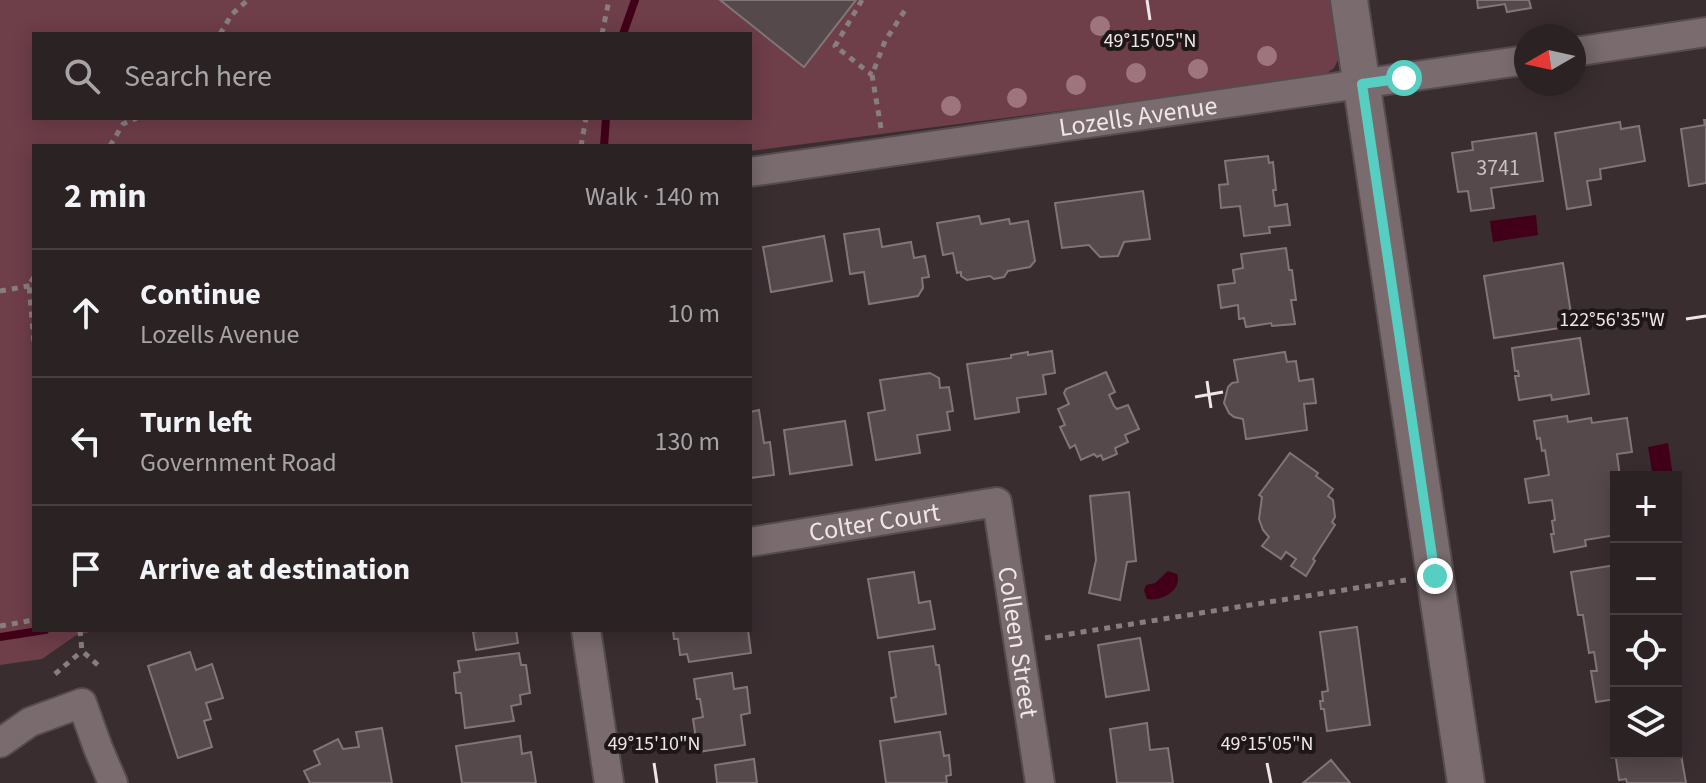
<!DOCTYPE html>
<meta charset="utf-8">
<style>
:root{--surface:#2b2224;--page:#372f31;--text:#f1f3f6;--muted:#a6a4a6;--line:#473f41}
body{margin:0;font-family:"Source Sans 3",sans-serif;background:var(--page);color:var(--text)}
.controls{position:absolute;right:24px;bottom:24px;display:grid;overflow:hidden;border-radius:0px;box-shadow:0 4px 20px #0003}
.controls button{width:72px;height:72px;display:grid;place-items:center;padding:0;border:0;border-bottom:2px solid var(--line);background:var(--surface);color:var(--text);font:40px sans-serif}
.compass{position:absolute;left:1514px;top:24px;width:72px;height:72px;border-radius:50%;background:var(--surface);box-shadow:0 4px 20px #0003;rotate:261deg}
.stop{position:absolute;width:24px;height:24px;margin:-18px;border:6px solid #57cec2;border-radius:50%;background:#fff}
.stop.end{background:#57cec2;border-color:#fff;box-shadow:0 2px 8px #0008}
.list{margin:0;padding:0;list-style:none}
h2{display:flex;justify-content:space-between;align-items:center;height:104px;margin:0;padding:0 32px;font-size:34px}
h2 small{font-size:26px;font-weight:400;color:var(--muted)}
.list li{display:grid;grid-template-columns:52px 1fr auto;gap:24px;align-items:center;box-sizing:border-box;height:128px;padding:0 32px;border-top:2px solid var(--line)}
.list b{display:block;font-size:30px;white-space:nowrap}
.list p{margin:0;font-size:26px;white-space:nowrap;color:var(--muted)}
.list em{font-size:26px;font-style:normal;color:var(--muted)}
.icon{flex:none;width:44px;height:44px;fill:none;stroke:currentColor;stroke-width:2;stroke-linecap:round;stroke-linejoin:round}
.map{position:relative;flex:none;width:1706px;height:783px;overflow:hidden}
.search{position:absolute;background:var(--surface);box-shadow:0 4px 20px #0003;left:32px;top:32px;width:720px;height:88px;display:flex;align-items:center;gap:20px;box-sizing:border-box;padding:0 28px;border-radius:0px;color:var(--muted);font-size:30px}
.panel{position:absolute;background:var(--surface);box-shadow:0 4px 20px #0003;left:32px;top:144px;width:720px;height:488px;border-radius:0px}
.map>svg:first-child{display:block}
</style>
<div class="map">
<svg width="1706" height="783" viewBox="0 0 1706 783">
<rect width="100%" height="100%" fill="#392d30"/>
<!-- green -->
<path fill="#6e3e49" fill-rule="evenodd" d="M 0,0 L 1331,0 L 1339,58 L 1334,68 L 1322,77 L 750,151 L 750,146 L 34,146 L 34,630 L 97,630 L 75,636 L 42,659 L 0,665 ZM 34,34 L 750,34 L 750,118 L 34,118 Z"/>
<!-- water -->
<g fill="#420018">
<path d="M 1536,215 L 1538,235 L 1493,242 L 1490,221 Z"/>
<path d="M 1668,443 L 1673,477 L 1653,477 L 1648,447 Z"/>
<path d="M 1168,571 L 1177,574 C 1183,590 1161,602 1147,599 L 1144,590 L 1146,585 L 1155,583 Z"/>
</g>
<g fill="none" stroke-linecap="round" stroke-linejoin="round">
<!-- stream -->
<g stroke="#420018" stroke-width="8">
<path d="M 623,34 L 635,0"/>
<path d="M 604,146 L 606,118"/>
<path d="M 0,637 L 45,630"/>
</g>
</g>
<!-- building -->
<g fill="#56494b" stroke="#837577" stroke-width="2">
<path d="M 720,0 L 856,0 L 804,67 Z"/>
<path d="M 1477,0 L 1529,0 L 1531,8 L 1507,12 L 1505,4 L 1478,8 Z"/>
<path d="M 1704,120 L 1706,120 L 1706,183 L 1689,186 L 1681,129 L 1705,125 Z"/>
<path d="M 1620,122 L 1621,129 L 1639,126 L 1645,161 L 1600,169 L 1601,179 L 1587,181 L 1591,205 L 1567,209 L 1555,133 Z"/>
<path d="M 1536,133 L 1543,181 L 1491,188 L 1494,208 L 1471,211 L 1468,191 L 1458,192 L 1452,153 L 1473,150 L 1472,142 Z"/>
<path d="M 1268,156 L 1269,163 L 1273,162 L 1276,190 L 1273,190 L 1275,206 L 1287,204 L 1290,225 L 1269,227 L 1270,233 L 1244,236 L 1240,206 L 1221,208 L 1219,185 L 1228,184 L 1225,161 Z"/>
<path d="M 1143,191 L 1150,239 L 1124,242 L 1118,256 L 1100,257 L 1089,245 L 1062,248 L 1055,203 Z"/>
<path d="M 979,216 L 981,224 L 1009,219 L 1010,224 L 1028,221 L 1035,261 L 1030,267 L 1008,271 L 1004,277 L 994,279 L 990,276 L 967,280 L 961,276 L 961,272 L 957,273 L 953,253 L 943,255 L 937,223 Z"/>
<path d="M 879,229 L 882,247 L 911,242 L 914,258 L 925,256 L 929,277 L 922,278 L 923,288 L 918,296 L 869,304 L 864,272 L 850,274 L 844,234 Z"/>
<path d="M 824,236 L 832,281 L 771,292 L 763,247 Z"/>
<path d="M 1286,248 L 1289,270 L 1292,270 L 1296,300 L 1291,300 L 1295,324 L 1272,326 L 1271,323 L 1246,327 L 1244,318 L 1239,319 L 1238,305 L 1221,308 L 1218,285 L 1235,283 L 1233,270 L 1243,268 L 1241,254 Z"/>
<path d="M 1563,263 L 1573,326 L 1494,338 L 1484,276 Z"/>
<path d="M 1580,338 L 1589,394 L 1552,400 L 1551,395 L 1519,400 L 1515,376 L 1519,376 L 1518,371 L 1515,371 L 1512,348 Z"/>
<path d="M 1052,351 L 1055,373 L 1043,375 L 1046,394 L 1017,398 L 1019,412 L 975,419 L 967,364 L 1011,358 L 1011,355 L 1028,352 L 1028,355 Z"/>
<path d="M 1285,352 L 1287,362 L 1296,361 L 1299,381 L 1313,379 L 1316,403 L 1304,404 L 1307,430 L 1246,439 L 1243,419 L 1234,417 L 1229,413 L 1224,403 L 1228,387 L 1232,383 L 1238,382 L 1234,360 Z"/>
<path d="M 1106,372 L 1115,392 L 1109,395 L 1114,406 L 1117,409 L 1128,405 L 1139,429 L 1125,435 L 1128,442 L 1115,448 L 1117,454 L 1103,460 L 1101,455 L 1097,457 L 1094,454 L 1081,460 L 1075,445 L 1070,448 L 1060,427 L 1065,425 L 1058,409 L 1069,404 L 1064,393 L 1066,389 Z"/>
<path d="M 930,373 L 939,378 L 940,388 L 949,387 L 953,411 L 947,412 L 950,430 L 917,435 L 920,453 L 876,460 L 868,413 L 885,410 L 880,380 Z"/>
<path d="M 759,410 L 764,443 L 770,442 L 774,475 L 750,478 L 750,412 Z"/>
<path d="M 1567,416 L 1568,422 L 1591,418 L 1592,423 L 1627,418 L 1632,452 L 1617,454 L 1620,477 L 1616,477 L 1616,535 L 1585,540 L 1586,546 L 1554,552 L 1551,534 L 1554,534 L 1552,521 L 1555,520 L 1552,500 L 1529,503 L 1525,479 L 1549,475 L 1545,450 L 1542,451 L 1540,438 L 1537,439 L 1534,421 Z"/>
<path d="M 845,421 L 852,465 L 790,474 L 784,430 Z"/>
<path d="M 1290,453 L 1318,473 L 1316,476 L 1333,489 L 1328,496 L 1333,500 L 1335,517 L 1332,522 L 1335,525 L 1313,559 L 1315,561 L 1306,576 L 1291,566 L 1296,559 L 1286,552 L 1281,559 L 1262,546 L 1269,537 L 1263,530 L 1259,519 L 1262,497 L 1259,495 Z"/>
<path d="M 1129,492 L 1136,561 L 1127,562 L 1120,600 L 1089,593 L 1096,560 L 1090,496 Z"/>
<path d="M 1616,565 L 1616,699 L 1596,702 L 1591,671 L 1597,671 L 1594,652 L 1589,653 L 1583,615 L 1578,615 L 1571,572 Z"/>
<path d="M 914,572 L 919,603 L 930,601 L 935,629 L 878,638 L 868,579 Z"/>
<path d="M 1357,627 L 1370,725 L 1327,731 L 1324,709 L 1321,709 L 1320,701 L 1323,701 L 1322,692 L 1328,691 L 1320,632 Z"/>
<path d="M 482,630 L 516,630 L 518,643 L 476,650 L 473,632 Z"/>
<path d="M 673,630 L 748,630 L 751,653 L 689,662 L 687,654 L 680,655 L 678,639 L 674,639 Z"/>
<path d="M 1140,638 L 1149,690 L 1106,697 L 1098,645 Z"/>
<path d="M 933,646 L 936,665 L 939,665 L 946,714 L 895,722 L 891,698 L 896,697 L 889,652 Z"/>
<path d="M 190,652 L 196,670 L 212,664 L 223,698 L 206,703 L 211,719 L 204,721 L 212,747 L 178,758 L 148,666 Z"/>
<path d="M 519,653 L 521,665 L 526,665 L 530,693 L 520,695 L 521,704 L 511,706 L 514,721 L 465,728 L 461,693 L 456,693 L 454,673 L 460,672 L 458,661 Z"/>
<path d="M 732,673 L 734,689 L 747,687 L 750,713 L 741,715 L 745,745 L 698,752 L 693,719 L 703,717 L 700,699 L 697,699 L 694,679 Z"/>
<path d="M 1147,723 L 1150,750 L 1168,748 L 1173,783 L 1117,783 L 1110,729 Z"/>
<path d="M 382,728 L 392,783 L 310,783 L 304,771 L 320,764 L 314,751 L 338,739 L 343,749 L 359,747 L 356,732 Z"/>
<path d="M 940,732 L 944,756 L 949,755 L 951,775 L 946,776 L 947,783 L 886,783 L 880,741 Z"/>
<path d="M 520,736 L 522,754 L 531,752 L 536,783 L 462,783 L 456,746 Z"/>
<path d="M 1676,743 L 1679,743 L 1686,783 L 1627,783 L 1626,779 L 1619,780 L 1615,752 L 1676,753 Z"/>
<path d="M 754,759 L 757,783 L 717,783 L 715,765 Z"/>
<path d="M 1331,760 L 1350,783 L 1303,783 Z"/>
</g>
<g fill="none" stroke-linecap="round" stroke-linejoin="round">
<defs>
<g id="minor">
<path d="M 1574,52 L 1706,32"/>
<path id="s1" d="M 750,172 L 1526,60"/>
<path id="s2" d="M 750,542 L 997,502 L 1040,783"/>
<path d="M 586,630 L 609,783"/>
<path d="M 0,743 L 30,722 L 82,703 L 98,748 L 113,783"/>
</g>
<path id="tertiary" d="M 1349,0 L 1466,783"/>
</defs>
<!-- minor casing -->
<use href="#minor" stroke="#564c4e" stroke-width="32"/>
<!-- tertiary casing -->
<use href="#tertiary" stroke="#564c4e" stroke-width="40"/>
<!-- path -->
<g stroke="#887e80" stroke-width="5" stroke-dasharray="6 6" stroke-linecap="butt">
<path d="M 862,0 L 835,46 L 872,75"/>
<path d="M 220,34 L 232,14 L 248,0"/>
<path d="M 602,34 L 609,0"/>
<path d="M 881,128 L 872,75 L 885,41 L 907,7"/>
<path d="M 110,146 L 123,124 L 137,118"/>
<path d="M 581,146 L 586,118"/>
<path d="M 34,277 L 29,285 L 34,342"/>
<path d="M 0,291 L 34,285"/>
<path d="M 0,626 L 34,620"/>
<path d="M 80,630 L 82,651 L 98,665"/>
<path d="M 1045,638 L 1406,580"/>
<path d="M 55,674 L 82,651"/>
</g>
<!-- minor -->
<use href="#minor" stroke="#796b6e" stroke-width="28"/>
<!-- tertiary -->
<use href="#tertiary" stroke="#796b6e" stroke-width="36"/>
</g>
<!-- trees -->
<g fill="#9f757d">
<circle cx="1100" cy="26" r="10"/>
<circle cx="1267" cy="56" r="10"/>
<circle cx="1198" cy="69" r="10"/>
<circle cx="1136" cy="73" r="10"/>
<circle cx="1076" cy="85" r="10"/>
<circle cx="1017" cy="98" r="10"/>
<circle cx="951" cy="106" r="10"/>
</g>
<g fill="none" stroke-linecap="round" stroke-linejoin="round">
<!-- route -->
<path stroke="#57cec2" stroke-width="10" d="M 1404,78 L 1362,84 L 1435,576"/>
</g>
<!-- ticks -->
<path fill="none" stroke="#eee6e7" stroke-width="3" d="M 1147,0 L 1150,20M 1686,319 L 1706,316M 1207,381 L 1211,408M 1195,397 L 1223,392M 654,763 L 657,783M 1267,763 L 1271,783"/>
<g text-anchor="middle" stroke-width="8" stroke-linejoin="round" paint-order="stroke">
<!-- number labels -->
<g font-size="22" fill="#c8bfc0">
<text x="1498" y="175">3741</text>
</g>
<!-- street labels -->
<g font-size="26" fill="#eee6e7" stroke="#1d1718">
<text dy="9" stroke="none"><textPath href="#s1" startOffset="392">Lozells Avenue</textPath></text>
<text dy="9" stroke="none"><textPath href="#s2" startOffset="126">Colter Court</textPath></text>
<text dy="9" stroke="none"><textPath href="#s2" startOffset="392">Colleen Street</textPath></text>
</g>
</g>
<g font-size="20" text-anchor="middle" fill="#eee6e7" stroke="#1d1718" stroke-width="8" stroke-linejoin="round" paint-order="stroke">
<text x="1150" y="47">49°15'05"N</text>
<text x="1612" y="326">122°56'35"W</text>
<text x="654" y="750">49°15'10"N</text>
<text x="1267" y="750">49°15'05"N</text>
</g>
</svg>
<div class="controls">
<button>+</button>
<button>−</button>
<button><svg class="icon" aria-label="locate" viewBox="0 0 24 24"><circle cx="12" cy="12" r="6"/><path d="M12 2v4M12 18v4M2 12h4M18 12h4"/></svg></button>
<button><svg class="icon" aria-label="layers" viewBox="0 0 24 24"><path d="M12 4l9 5-9 5-9-5zM3 14l9 5 9-5"/></svg></button>
</div>
<svg class="compass" viewBox="-18 -18 36 36"><path d="M0-13l5 13h-10z" fill="#e53935"/><path d="M0 13l5-13h-10z" fill="#a6a4a6"/></svg>
<div class="stop" style="left:1404px;top:78px"></div>
<div class="stop end" style="left:1435px;top:576px"></div>
<div class="search"><svg class="icon" aria-label="search" viewBox="0 0 24 24"><circle cx="10" cy="10" r="6"/><path d="M15 15l6 6"/></svg>Search here</div>
<section class="panel">
<h2>2 min<small>Walk · 140 m</small></h2>
<ul class="list">
<li><svg class="icon" aria-label="ahead" viewBox="0 0 24 24"><path d="M12 20V5M6 11l6-6 6 6"/></svg><div><b>Continue</b><p>Lozells Avenue</p></div><em>10 m</em></li>
<li><svg class="icon" aria-label="left" viewBox="0 0 24 24"><path d="M17 20v-9H6M10 6l-5 5 5 5"/></svg><div><b>Turn left</b><p>Government Road</p></div><em>130 m</em></li>
<li><svg class="icon" aria-label="arrive" viewBox="0 0 24 24"><path d="M6 21V4h12l-3 4 3 4H6"/></svg><div><b>Arrive at destination</b></div></li>
</ul>
</section>
</div>
